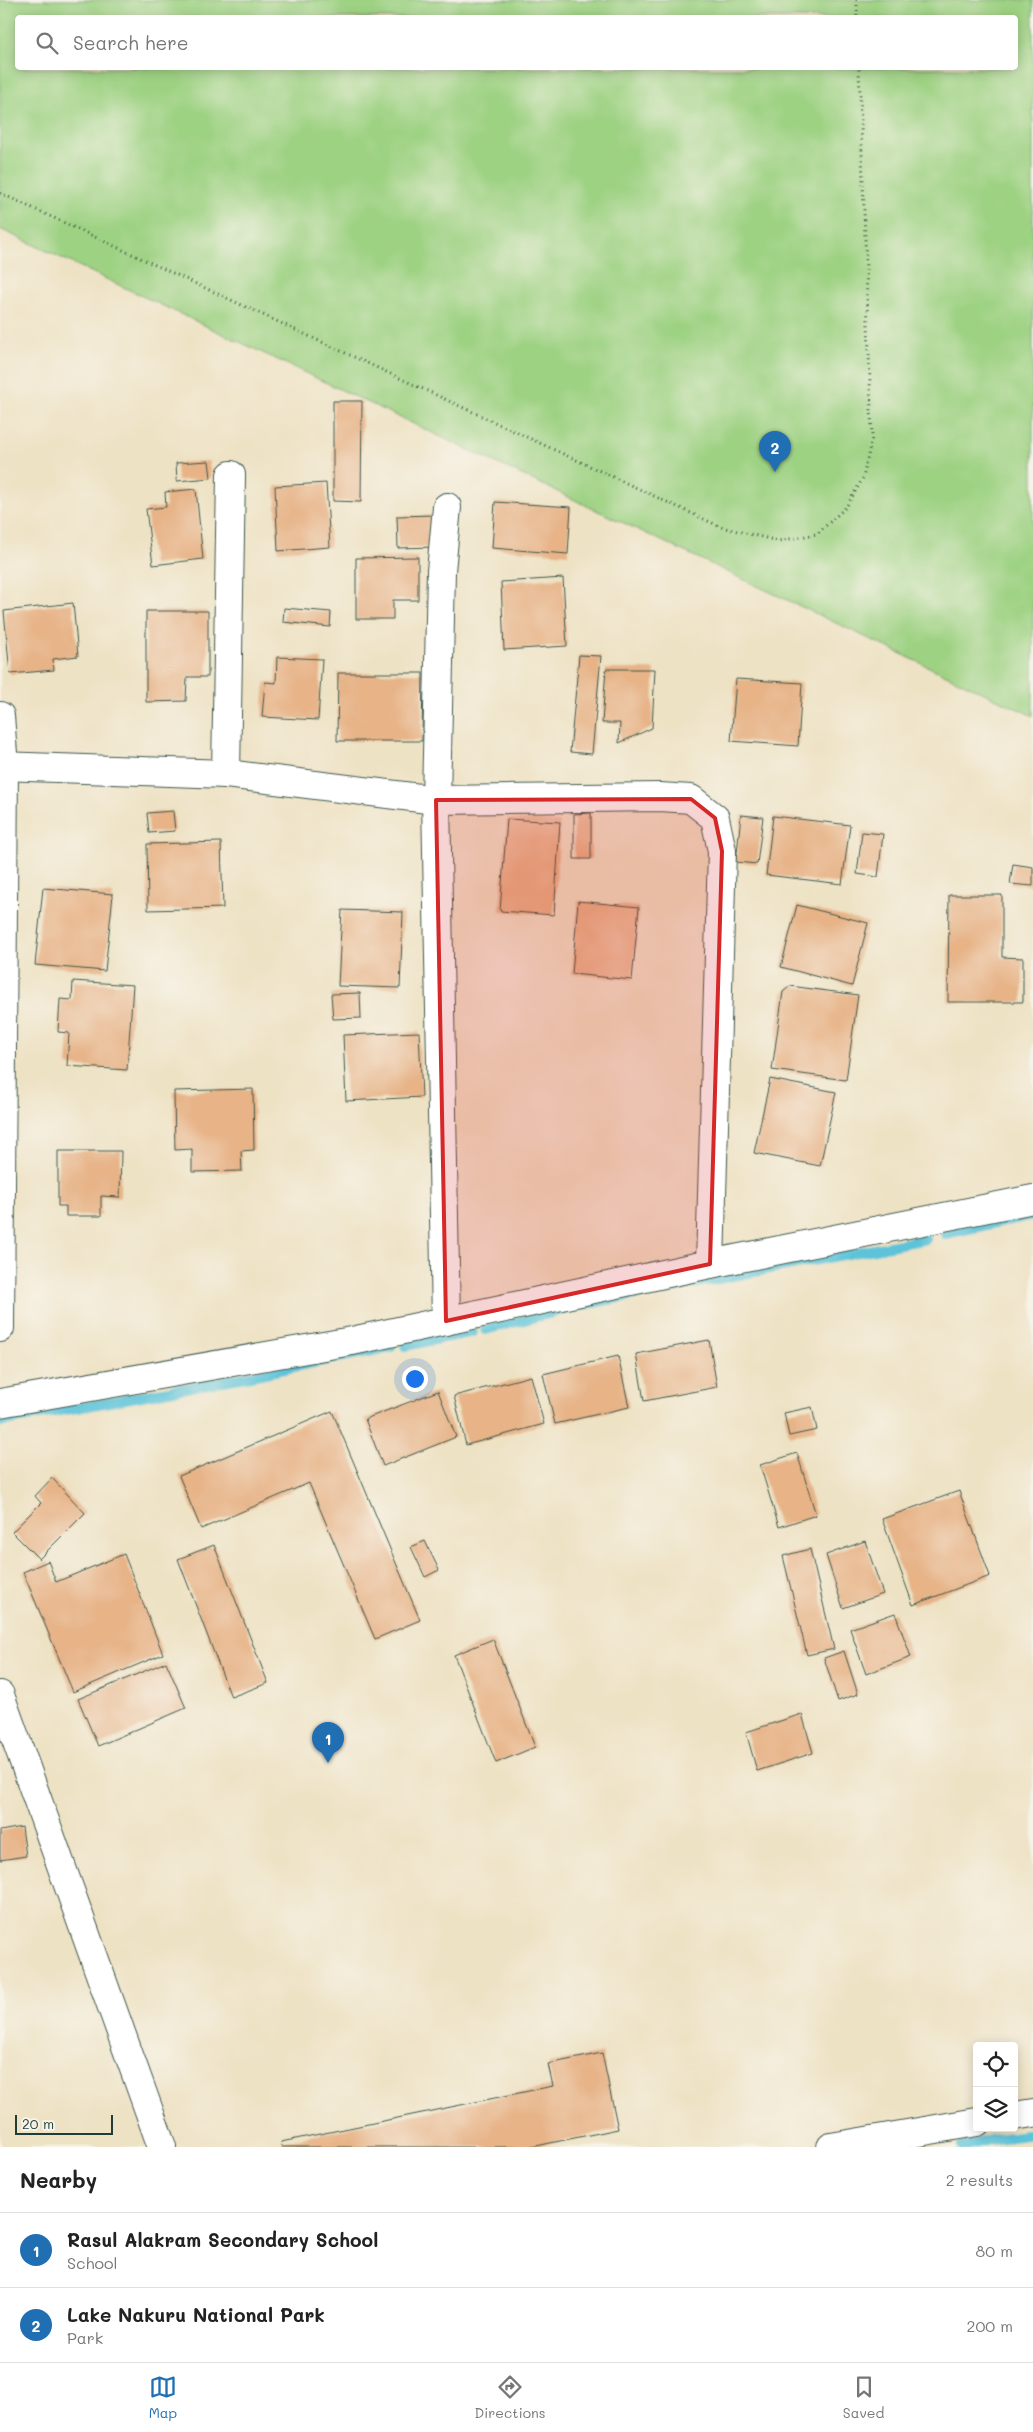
<!DOCTYPE html>
<style>
:root{--surface:#fff;--page:#f2f2f2;--text:#222;--muted:#767676;--line:#e0e0e0;--accent:#1f6fb2}
body{margin:0;font-family:Mali,sans-serif;background:var(--page);color:var(--text)}
.controls{position:absolute;right:15px;bottom:15px;display:grid;overflow:hidden;border-radius:5px;box-shadow:0 2px 12px #0003}
.controls button{width:45px;height:45px;display:grid;place-items:center;padding:0;border:0;border-bottom:1px solid var(--line);background:var(--surface);color:var(--text);font:25px sans-serif}
.scale{position:absolute;left:15px;bottom:12px;width:98px;box-sizing:border-box;padding-left:5px;border:2px solid #1f3d34;border-top:0;font-size:14px;line-height:18px;white-space:nowrap;color:#1f3d34;-webkit-text-stroke:4px #f7f3e8;paint-order:stroke}
.you{position:absolute;left:414px;top:1378px;width:18px;height:18px;margin:-12px;border:4px solid #fff;border-radius:50%;background:#1a73e8;box-shadow:0 0 0 8px #1a73e833}
.badge{display:grid;place-items:center;width:32px;height:32px;border-radius:50%;background:var(--accent);color:#fff;font-size:16px;font-weight:700}
.pin{position:absolute;translate:-50% -41px;filter:drop-shadow(0 1px 2px #0008)}
.pin::after{content:'';position:absolute;top:26px;width:18px;height:15px;background:inherit;clip-path:polygon(0 0,100% 0,50% 100%)}
.list{margin:0;padding:0;list-style:none}
h2{display:flex;justify-content:space-between;align-items:center;height:65px;margin:0;padding:0 20px;font-size:21px}
h2 small{font-size:16px;font-weight:400;color:var(--muted)}
.list li{display:grid;grid-template-columns:32px 1fr auto;gap:15px;align-items:center;box-sizing:border-box;height:75px;padding:0 20px;border-top:1px solid var(--line)}
.list b{display:block;font-size:19px;white-space:nowrap}
.list p{margin:0;font-size:16px;white-space:nowrap;color:var(--muted)}
.list em{font-size:16px;font-style:normal;color:var(--muted)}
.icon{flex:none;width:28px;height:28px;fill:none;stroke:currentColor;stroke-width:2;stroke-linecap:round;stroke-linejoin:round}
.map{position:relative;flex:none;width:1033px;height:2147px;overflow:hidden}
.search{position:absolute;background:var(--surface);box-shadow:0 2px 12px #0003;left:15px;right:15px;top:15px;height:55px;display:flex;align-items:center;gap:12px;box-sizing:border-box;padding:0 18px;border-radius:5px;color:var(--muted);font-size:19px}
.sheet{height:215px;background:var(--surface)}
nav{display:flex;justify-content:space-around;align-items:center;box-sizing:border-box;height:70px;border-top:1px solid var(--line);background:var(--surface);font-size:14px;color:var(--muted)}
nav a{display:grid;justify-items:center;gap:2px}
nav .on{color:var(--accent)}
.map>svg:first-child{display:block}
</style>
<div class="map">
<svg width="1033" height="2147" viewBox="0 0 1033 2147">
<rect width="100%" height="100%" fill="#f7f3e8"/>
<filter id="ink" filterUnits="userSpaceOnUse"><feTurbulence type="fractalNoise" baseFrequency=".02" numOctaves="2"/><feDisplacementMap in="SourceGraphic" scale="10" xChannelSelector="R" yChannelSelector="G"/><feConvolveMatrix kernelMatrix="1 2 1 2 8 2 1 2 1" color-interpolation-filters="sRGB"/></filter>
<filter id="wash" filterUnits="userSpaceOnUse"><feTurbulence type="fractalNoise" baseFrequency=".0096" numOctaves="4" result="noise"/><feDisplacementMap in="SourceGraphic" scale="20" xChannelSelector="R" yChannelSelector="G"/><feGaussianBlur stdDeviation="1.12" result="paint"/><feColorMatrix in="noise" values="0 0 0 0 0 0 0 0 0 0 0 0 0 0 0 0 0 1.4 0 .05"/><feComposite in="paint" operator="in"/></filter>
<g filter="url(#wash)">
<rect width="100%" height="100%" fill="#eee2c4"/>
<!-- green -->
<path fill="#9ed283" stroke="#5e885c" fill-rule="evenodd" d="M 0,0 L 1033,0 L 1033,716 L 0,229 ZM 18,18 L 1016,18 L 1016,68 L 18,68 Z"/>
<g fill="none" stroke-linecap="round" stroke-linejoin="round">
<!-- stream -->
<g stroke="#5cc3d9" stroke-width="10">
<path d="M 945,1234 L 1033,1215"/>
<path d="M 485,1330 L 587,1304 L 926,1239"/>
<path d="M 405,1346 L 473,1332"/>
<path d="M 0,1422 L 250,1376 L 391,1347"/>
<path d="M 962,2147 L 990,2140 L 1033,2134"/>
</g>
</g>
<g id="blocks">
<!-- building -->
<g fill="#e7b387">
<path d="M 333,401 L 362,401 L 361,502 L 333,501 Z"/>
<path d="M 209,461 L 211,478 L 177,481 L 176,463 Z"/>
<path d="M 326,483 L 330,547 L 278,551 L 275,486 Z"/>
<path d="M 196,489 L 203,559 L 153,565 L 146,509 L 166,507 L 165,492 Z"/>
<path d="M 495,502 L 571,507 L 568,554 L 492,548 Z"/>
<path d="M 435,515 L 435,547 L 398,548 L 397,516 Z"/>
<path d="M 418,557 L 418,600 L 393,600 L 393,619 L 356,619 L 356,558 Z"/>
<path d="M 563,578 L 567,646 L 504,650 L 501,582 Z"/>
<path d="M 73,603 L 78,656 L 53,659 L 54,670 L 10,674 L 4,611 Z"/>
<path d="M 284,608 L 331,612 L 330,627 L 283,622 Z"/>
<path d="M 146,611 L 208,611 L 208,677 L 187,677 L 186,701 L 146,702 Z"/>
<path d="M 579,655 L 601,656 L 592,754 L 570,752 Z"/>
<path d="M 277,657 L 322,659 L 318,720 L 262,717 L 265,682 L 276,683 Z"/>
<path d="M 606,669 L 655,669 L 652,728 L 619,743 L 620,723 L 602,723 Z"/>
<path d="M 338,673 L 423,673 L 422,741 L 337,741 Z"/>
<path d="M 736,679 L 802,683 L 798,746 L 731,741 Z"/>
<path d="M 173,811 L 175,831 L 149,833 L 147,813 Z"/>
<path d="M 591,813 L 591,859 L 574,859 L 574,814 Z"/>
<path d="M 741,815 L 763,817 L 757,864 L 736,862 Z"/>
<path d="M 773,816 L 850,825 L 842,884 L 766,875 Z"/>
<path d="M 507,819 L 560,822 L 554,915 L 500,911 Z"/>
<path d="M 862,832 L 883,834 L 878,877 L 857,874 Z"/>
<path d="M 221,842 L 223,908 L 148,910 L 147,844 Z"/>
<path d="M 1013,864 L 1033,867 L 1033,886 L 1010,884 Z"/>
<path d="M 43,888 L 113,894 L 105,971 L 35,965 Z"/>
<path d="M 949,895 L 1002,895 L 1002,957 L 1023,958 L 1023,1002 L 948,1002 Z"/>
<path d="M 578,901 L 639,907 L 632,980 L 572,974 Z"/>
<path d="M 797,905 L 868,923 L 852,986 L 781,967 Z"/>
<path d="M 342,910 L 403,912 L 400,988 L 338,986 Z"/>
<path d="M 73,981 L 133,985 L 127,1070 L 67,1066 L 69,1033 L 58,1032 L 60,999 L 72,1000 Z"/>
<path d="M 790,986 L 858,995 L 846,1080 L 772,1070 L 783,992 Z"/>
<path d="M 360,993 L 361,1018 L 333,1019 L 331,994 Z"/>
<path d="M 419,1032 L 422,1097 L 346,1101 L 343,1035 Z"/>
<path d="M 770,1079 L 836,1092 L 820,1166 L 754,1153 Z"/>
<path d="M 253,1089 L 254,1150 L 241,1151 L 242,1171 L 192,1172 L 192,1149 L 175,1150 L 174,1091 Z"/>
<path d="M 58,1151 L 121,1151 L 120,1197 L 101,1196 L 101,1216 L 66,1216 L 66,1206 L 58,1206 Z"/>
<path d="M 709,1340 L 717,1387 L 644,1401 L 636,1354 Z"/>
<path d="M 618,1356 L 629,1407 L 555,1424 L 543,1374 Z"/>
<path d="M 531,1376 L 544,1424 L 466,1445 L 454,1396 Z"/>
<path d="M 438,1391 L 456,1437 L 383,1466 L 365,1419 Z"/>
<path d="M 812,1407 L 817,1430 L 789,1436 L 784,1413 Z"/>
<path d="M 332,1411 L 420,1620 L 375,1639 L 309,1483 L 201,1529 L 179,1476 Z"/>
<path d="M 797,1453 L 816,1515 L 779,1527 L 760,1465 Z"/>
<path d="M 52,1478 L 85,1513 L 39,1559 L 12,1532 L 41,1503 L 35,1496 Z"/>
<path d="M 959,1491 L 990,1576 L 913,1605 L 882,1519 Z"/>
<path d="M 425,1541 L 439,1570 L 425,1577 L 411,1547 Z"/>
<path d="M 865,1541 L 883,1594 L 843,1608 L 826,1555 Z"/>
<path d="M 214,1545 L 268,1683 L 231,1697 L 178,1559 Z"/>
<path d="M 810,1549 L 834,1649 L 807,1655 L 783,1556 Z"/>
<path d="M 124,1554 L 163,1654 L 73,1692 L 23,1572 L 48,1561 L 56,1582 Z"/>
<path d="M 895,1613 L 911,1657 L 866,1674 L 850,1629 Z"/>
<path d="M 493,1639 L 535,1747 L 496,1763 L 454,1655 Z"/>
<path d="M 844,1651 L 858,1694 L 838,1701 L 824,1658 Z"/>
<path d="M 166,1662 L 186,1708 L 98,1746 L 78,1699 Z"/>
<path d="M 802,1714 L 813,1753 L 757,1771 L 746,1732 Z"/>
<path d="M 22,1827 L 26,1856 L 0,1860 L 0,1831 Z"/>
<path d="M 602,2053 L 618,2129 L 531,2147 L 282,2147 L 281,2142 L 553,2086 L 548,2064 Z"/>
</g>
</g>
</g>
<g filter="url(#ink)">
<use href="#blocks" fill-opacity="0" stroke="#3e564a" stroke-width="1"/>
<g fill="none" stroke-linecap="round" stroke-linejoin="round">
<defs>
<g id="minor">
<path d="M 0,716 L 4,766 L 0,1328"/>
<path d="M 0,766 L 226,774 L 436,800 L 660,797 L 691,799 L 715,818 L 722,851 L 710,1264"/>
<path d="M 226,774 L 231,475"/>
<path d="M 446,1321 L 436,800 L 441,571 L 447,507"/>
<path d="M 0,1403 L 352,1341 L 710,1264 L 1033,1199"/>
<path d="M 0,1695 L 162,2147"/>
<path d="M 1014,2116 L 1033,2113"/>
<path d="M 831,2147 L 977,2122"/>
</g>
</defs>
<!-- minor casing -->
<use href="#minor" stroke="#3e564a" stroke-width="30"/>
<!-- path -->
<g stroke="#3e564a" stroke-width="3" stroke-dasharray="1 4" stroke-linecap="butt">
<path d="M 857,0 L 857,18"/>
<path d="M 0,193 L 721,527 L 778,541 L 817,534 L 846,507 L 863,478 L 872,438 L 859,68"/>
</g>
<!-- minor -->
<use href="#minor" stroke="#fff" stroke-width="28"/>
</g>
</g>
<!-- marked area -->
<path fill="#d62828" fill-opacity="0.2" stroke="#d62828" stroke-width="4" stroke-linejoin="round" d="M 691,799 L 715,818 L 722,851 L 710,1264 L 446,1321 L 436,800 Z"/>
</svg>
<div class="controls">
<button><svg class="icon" aria-label="locate" viewBox="0 0 24 24"><circle cx="12" cy="12" r="6"/><path d="M12 2v4M12 18v4M2 12h4M18 12h4"/></svg></button>
<button><svg class="icon" aria-label="layers" viewBox="0 0 24 24"><path d="M12 4l9 5-9 5-9-5zM3 14l9 5 9-5"/></svg></button>
</div>
<div class="scale">20 m</div>
<div class="you"></div>
<div class="pin badge" style="left:328px;top:1763px">1</div>
<div class="pin badge" style="left:775px;top:472px">2</div>
<div class="search"><svg class="icon" aria-label="search" viewBox="0 0 24 24"><circle cx="10" cy="10" r="6"/><path d="M15 15l6 6"/></svg>Search here</div>
</div>
<section class="sheet">
<h2>Nearby<small>2 results</small></h2>
<ul class="list">
<li><span class="badge">1</span><div><b>Rasul Alakram Secondary School</b><p>School</p></div><em>80 m</em></li>
<li><span class="badge">2</span><div><b>Lake Nakuru National Park</b><p>Park</p></div><em>200 m</em></li>
</ul>
</section>
<nav>
<a class="on"><svg class="icon" aria-label="map" viewBox="0 0 24 24"><path d="M3 6l6-2 6 2 6-2v14l-6 2-6-2-6 2zM9 4v14M15 6v14"/></svg>Map</a>
<a><svg class="icon" aria-label="directions" viewBox="0 0 24 24"><path d="M12 3l9 9-9 9-9-9zM9 14v-3h6M13 9l2 2-2 2"/></svg>Directions</a>
<a><svg class="icon" aria-label="saved" viewBox="0 0 24 24"><path d="M7 4h10v16l-5-4-5 4z"/></svg>Saved</a>
</nav>
